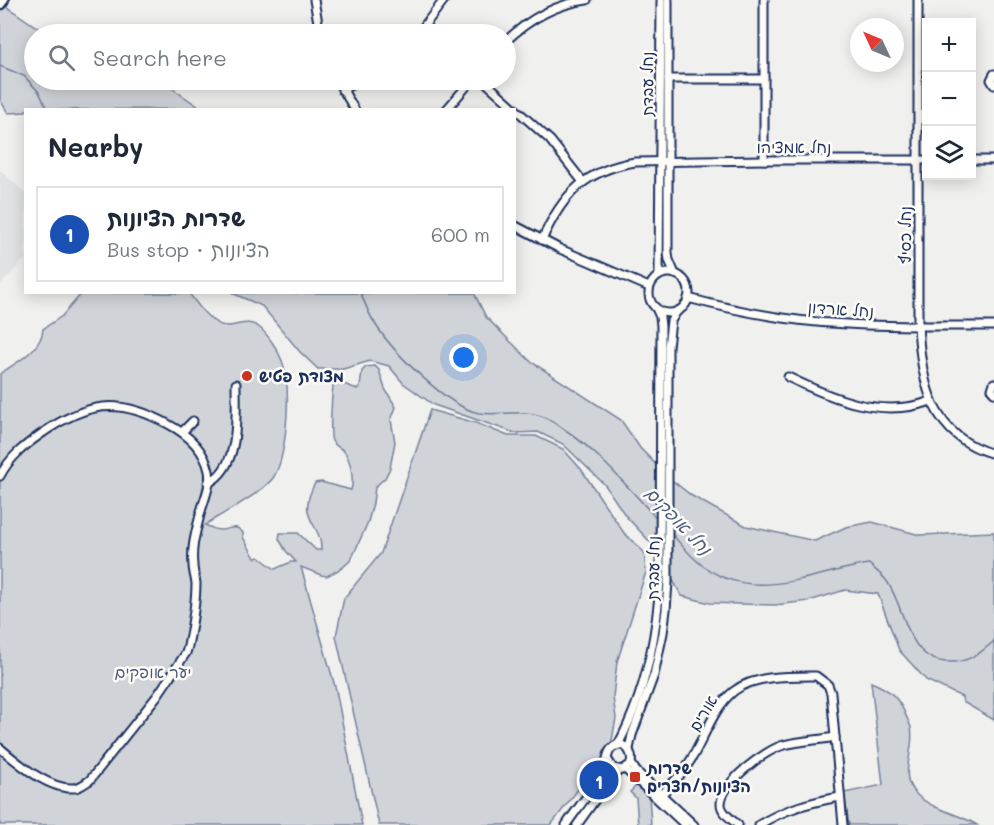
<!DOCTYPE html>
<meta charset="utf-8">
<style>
:root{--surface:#fff;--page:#f2f2f3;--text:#1f2937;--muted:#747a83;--line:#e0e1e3;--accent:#d93025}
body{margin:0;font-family:Mali,"Playpen Sans Hebrew",sans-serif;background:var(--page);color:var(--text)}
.controls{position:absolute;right:18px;top:18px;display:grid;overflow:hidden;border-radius:0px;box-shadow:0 3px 15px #0003}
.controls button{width:54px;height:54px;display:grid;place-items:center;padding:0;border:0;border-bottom:2px solid var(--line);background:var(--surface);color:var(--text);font:30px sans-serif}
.compass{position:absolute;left:850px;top:18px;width:54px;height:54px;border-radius:50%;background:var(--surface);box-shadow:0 3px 15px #0003;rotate:314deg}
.you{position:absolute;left:464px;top:358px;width:21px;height:21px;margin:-15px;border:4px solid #fff;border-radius:50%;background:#1a73e8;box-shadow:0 0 0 9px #1a73e833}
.badge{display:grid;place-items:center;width:39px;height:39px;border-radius:50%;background:var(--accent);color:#fff;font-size:20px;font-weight:700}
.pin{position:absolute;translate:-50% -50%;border:3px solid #fff;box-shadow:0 2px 6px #0006}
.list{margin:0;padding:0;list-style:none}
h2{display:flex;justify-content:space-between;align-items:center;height:78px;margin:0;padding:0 24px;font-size:26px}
h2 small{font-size:20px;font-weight:400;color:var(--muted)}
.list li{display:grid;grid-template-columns:39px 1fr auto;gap:18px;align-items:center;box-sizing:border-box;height:96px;margin:0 12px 12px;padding:0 12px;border:2px solid var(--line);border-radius:0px}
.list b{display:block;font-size:22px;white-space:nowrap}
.list p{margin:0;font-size:20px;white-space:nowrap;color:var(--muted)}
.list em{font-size:20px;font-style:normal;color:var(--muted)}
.icon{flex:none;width:33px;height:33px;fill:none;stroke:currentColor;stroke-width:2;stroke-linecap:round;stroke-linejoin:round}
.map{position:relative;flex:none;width:994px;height:825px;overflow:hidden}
.search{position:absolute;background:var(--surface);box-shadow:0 3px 15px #0003;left:24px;top:24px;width:492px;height:66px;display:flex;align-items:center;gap:15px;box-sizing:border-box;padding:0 21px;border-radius:33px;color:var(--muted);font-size:22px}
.panel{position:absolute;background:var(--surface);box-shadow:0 3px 15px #0003;left:24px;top:108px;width:492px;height:186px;border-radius:0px}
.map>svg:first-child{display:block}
</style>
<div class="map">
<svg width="994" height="825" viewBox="0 0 994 825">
<rect width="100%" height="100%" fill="#f0f0ee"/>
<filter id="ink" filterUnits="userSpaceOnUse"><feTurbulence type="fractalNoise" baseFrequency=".0167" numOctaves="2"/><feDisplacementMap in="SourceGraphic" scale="12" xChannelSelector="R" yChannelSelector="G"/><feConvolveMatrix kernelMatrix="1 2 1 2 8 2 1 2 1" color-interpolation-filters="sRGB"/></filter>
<g filter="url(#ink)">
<!-- built -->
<path fill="#e0e2e3" d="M 0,170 L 26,194 L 25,259 L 0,285 Z"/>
<!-- green -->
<g fill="#d0d3d8" stroke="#76819b" stroke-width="1.5">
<path d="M 0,2 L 38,28 L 55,34 L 34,34 L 34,80 L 160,80 L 202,109 L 26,110 L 25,112 L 8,113 L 0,100 Z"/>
<path d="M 82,293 L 189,293 C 197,304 213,328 229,326 C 240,325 249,319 260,328 C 271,338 282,356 285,371 C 290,395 287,458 273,478 C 261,494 223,513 205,525 C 211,527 214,530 220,530 C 230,530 235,523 243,533 L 243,537 L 255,558 L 259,557 L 275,569 L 291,562 L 296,562 L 286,551 L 279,539 L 280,533 L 298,533 L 316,550 L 321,550 C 322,522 295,520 315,483 L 321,482 L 351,490 C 354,480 351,463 346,454 C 343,448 335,447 332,441 C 329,435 332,394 333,386 L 335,382 L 338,382 L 357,389 L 360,387 L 362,371 L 366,367 L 375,366 L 379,370 L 385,389 L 396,407 L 391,420 L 395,442 L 390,468 L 385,478 L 375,487 L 373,503 L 368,522 L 351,560 L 342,568 L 327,576 L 321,575 L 301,567 L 336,690 L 362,825 L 0,825 L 0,374 C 15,363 42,350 43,329 L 62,316 Z"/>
<path d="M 232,293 L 474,293 L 486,317 L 530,361 L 621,420 L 640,448 L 668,477 L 692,496 L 746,526 L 815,541 L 846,527 L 872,522 L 920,535 L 994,532 L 994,720 L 963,702 L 962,697 L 926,680 L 899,650 L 878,594 L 845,590 L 809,601 L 775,605 L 710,603 L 682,596 L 650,542 L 625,515 L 605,485 L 563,444 L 538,432 L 515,433 L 434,405 L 403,383 L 389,366 L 370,361 L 343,369 L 318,369 L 300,352 L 262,306 Z"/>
<path d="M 430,410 L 476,423 L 508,436 L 536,436 L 563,449 L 581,469 L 624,533 L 644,552 L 646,572 L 617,662 L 613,697 L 616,718 L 611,746 L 551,825 L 379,825 L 336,636 L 344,598 L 381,553 Z"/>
<path d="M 871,682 C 888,689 896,695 904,711 C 906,717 910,723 911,728 C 916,750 897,776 916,794 C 932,810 958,813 977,825 L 849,825 L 844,793 L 883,785 Z"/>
<path d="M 638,784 L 649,795 L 651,825 L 638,825 L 636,798 L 630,792 Z"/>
</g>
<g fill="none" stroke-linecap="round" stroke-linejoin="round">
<!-- stream -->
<g stroke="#6f7b97" stroke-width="1.5">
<path d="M 0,66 L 24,76 L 39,92 L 48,110"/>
<path d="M 360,292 C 365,302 368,313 374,322 C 390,349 447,407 479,413 C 500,416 527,408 546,418 C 591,442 623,482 657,519"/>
<path d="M 671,533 C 679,542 687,552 696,560 C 748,607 811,573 869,564 C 874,569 881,574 886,580 C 906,607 906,662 949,662 C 967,663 981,653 994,641"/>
</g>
<defs>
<g id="minor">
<path d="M 314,0 L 320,34"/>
<path d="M 668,0 L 668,253 L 669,260 L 675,274"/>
<path d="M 918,0 L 918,325 C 921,382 931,437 994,454"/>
<path d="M 418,34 L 444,0"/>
<path d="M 506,41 C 528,20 556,4 587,0"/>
<path d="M 994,74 L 991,80 L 994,85"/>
<path d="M 668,79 L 764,79"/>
<path d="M 337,80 L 355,110"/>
<path d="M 483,80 L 550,140 L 583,182"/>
<path d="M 342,90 L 361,80"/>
<path d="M 446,110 L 472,80"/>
<path d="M 764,160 L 764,0"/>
<path d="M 972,160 L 994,160"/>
<path d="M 514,225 L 560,249 L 649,287"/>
<path d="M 542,240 C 562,195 585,170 635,162 L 764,160 L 926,160"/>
<circle cx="669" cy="293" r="20"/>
<path d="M 659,275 L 661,0"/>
<path d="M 688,298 C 740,312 793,322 847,324 C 896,327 945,326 994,326"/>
<path d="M 788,377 C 833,399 882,419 931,401"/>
<path d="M 994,383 L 992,389 L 994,393"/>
<path d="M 182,432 L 193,421"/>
<path d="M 0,476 C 10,457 24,446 41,434 C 87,402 118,397 168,424 C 187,434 204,448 209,471 C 212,484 203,502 200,515 C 196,532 191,547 193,565 C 193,571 195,577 196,583 C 196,604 192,626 188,646 L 186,653 L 157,696 L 90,780 C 85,783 80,788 74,788 C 49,790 18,763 0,748"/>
<path d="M 208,483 C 241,467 236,415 236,384"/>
<path d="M 617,746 C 624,735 628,724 633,712 C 650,670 657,627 660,582 L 661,326 L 660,317 L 656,308"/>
<path d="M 629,749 L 632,735 L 654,675 L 663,633 L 666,610 L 668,582 L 668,347 L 671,321 L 677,311"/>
<path d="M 631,763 L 636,771 L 694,825"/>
<path d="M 625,769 L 685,825"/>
<path d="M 662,794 C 673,783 684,772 692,758 C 705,736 714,707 734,691 C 755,675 791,676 816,676 L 828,685 L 831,693 L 843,825"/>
<path d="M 566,825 C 578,807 593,790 604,771 C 607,764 606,755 611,749 C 622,737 636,753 630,765 L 622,770 L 613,768 L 608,760"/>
<path d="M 577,825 L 610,779 L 620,770"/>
<path d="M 738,825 C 732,820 721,812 721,804 C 721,783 765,750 784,745 C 800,741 819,740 835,737"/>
<path d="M 759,825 C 784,809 811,802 840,797"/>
</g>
<path id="major" d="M 0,4 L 3,0"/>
</defs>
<!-- minor casing -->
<use href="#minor" stroke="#1b2f5e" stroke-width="11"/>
<!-- major casing -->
<use href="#major" stroke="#1b2f5e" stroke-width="14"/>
<!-- minor -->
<use href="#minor" stroke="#fdfcf7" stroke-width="7"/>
<!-- major -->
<use href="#major" stroke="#fdfcf7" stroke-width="9"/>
</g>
</g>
<!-- markers -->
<g fill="#c8321e" stroke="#fdfcf7" stroke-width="2">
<circle cx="247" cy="376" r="6"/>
<rect x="629" y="771" width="12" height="12" rx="3"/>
</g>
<g text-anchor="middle" stroke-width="5" stroke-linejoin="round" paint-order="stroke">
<!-- street labels -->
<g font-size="16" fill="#1b2f5e" stroke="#fdfcf7">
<text transform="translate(647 84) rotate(-90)" y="6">נחל עבדת</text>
<text x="794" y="153">נחל אמציהו</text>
<text transform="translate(905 235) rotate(-90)" y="6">נחל כסיף</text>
<text transform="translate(841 309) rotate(4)" y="6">נחל ארדון</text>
<text transform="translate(653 568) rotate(-89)" y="6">נחל עבדת</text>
<text transform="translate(703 713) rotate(-59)" y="6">אורים</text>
</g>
<!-- poi labels -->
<g font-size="16" font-weight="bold" fill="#1b2f5e" stroke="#fdfcf7" text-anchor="start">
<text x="259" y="382">מצודת פטיש</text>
<text x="647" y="774">שדרות<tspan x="647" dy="18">הציונות/חצרים</tspan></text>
</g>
<!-- park labels -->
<g font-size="16" fill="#48587c" stroke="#fdfcf7">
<text x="153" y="678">יער אופקים</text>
</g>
<!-- water labels -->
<g font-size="18" font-style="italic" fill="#4c5b7f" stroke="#fdfcf7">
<text transform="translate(678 521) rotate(46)" y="6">נחל אופקים</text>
</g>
</g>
</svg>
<div class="controls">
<button>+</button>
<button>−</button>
<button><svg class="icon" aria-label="layers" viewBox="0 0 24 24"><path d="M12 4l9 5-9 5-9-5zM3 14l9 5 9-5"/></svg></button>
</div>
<svg class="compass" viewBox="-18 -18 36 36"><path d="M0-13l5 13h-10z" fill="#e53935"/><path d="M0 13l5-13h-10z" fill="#747a83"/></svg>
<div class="you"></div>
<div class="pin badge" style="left:599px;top:780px;background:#1a4fb4">1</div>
<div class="search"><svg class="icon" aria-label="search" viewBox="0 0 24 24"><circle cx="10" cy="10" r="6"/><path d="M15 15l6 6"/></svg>Search here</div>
<section class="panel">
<h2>Nearby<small></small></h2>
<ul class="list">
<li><span class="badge" style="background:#1a4fb4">1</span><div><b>שדרות הציונות</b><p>Bus stop · הציונות</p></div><em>600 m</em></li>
</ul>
</section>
</div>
